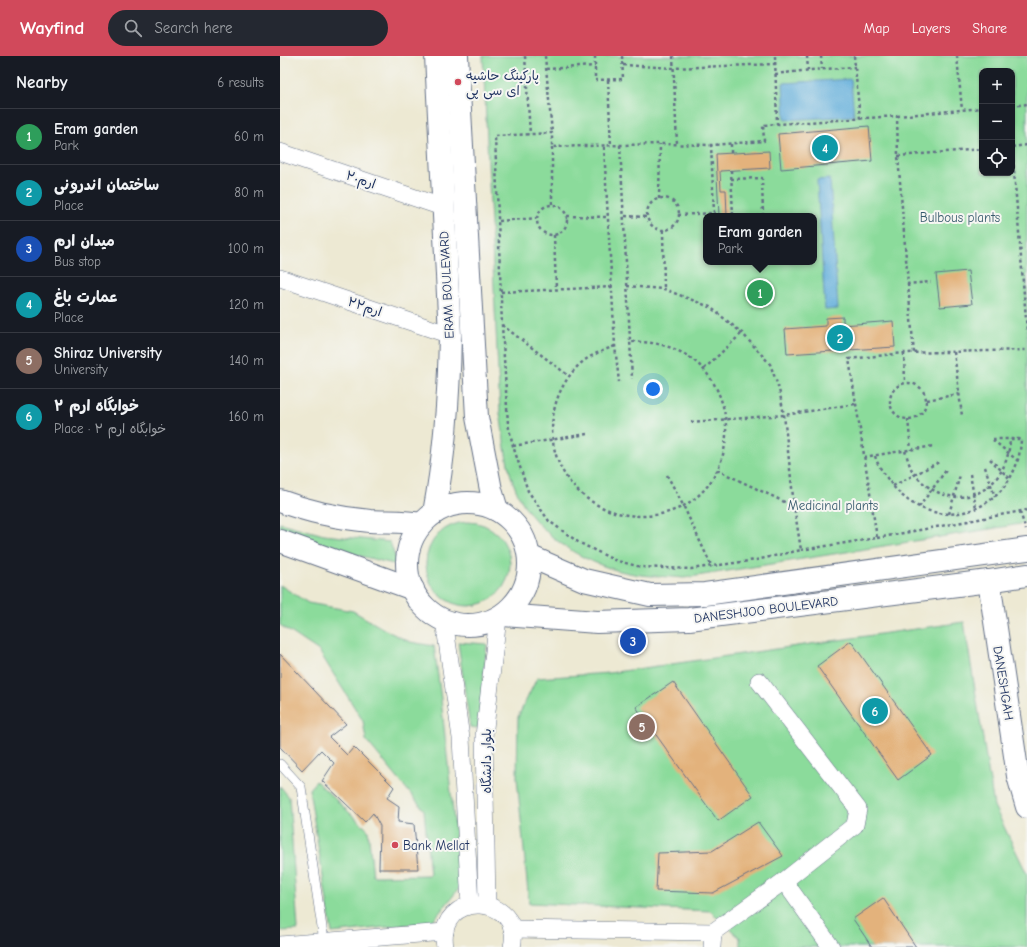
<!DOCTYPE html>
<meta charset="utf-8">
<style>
:root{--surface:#171b24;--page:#242831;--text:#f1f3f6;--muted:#9ea1a6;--line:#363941;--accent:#d1495b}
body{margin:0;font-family:"Comic Neue","Playpen Sans Arabic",sans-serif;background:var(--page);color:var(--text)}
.controls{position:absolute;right:12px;top:12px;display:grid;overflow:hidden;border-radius:8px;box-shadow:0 1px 3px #0004}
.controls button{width:36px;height:36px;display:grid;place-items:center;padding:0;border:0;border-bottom:1px solid var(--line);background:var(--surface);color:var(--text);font:20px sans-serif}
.you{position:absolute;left:373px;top:333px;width:14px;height:14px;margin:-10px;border:3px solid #fff;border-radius:50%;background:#1a73e8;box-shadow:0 0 0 6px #1a73e833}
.badge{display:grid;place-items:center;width:26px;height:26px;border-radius:50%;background:var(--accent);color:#fff;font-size:13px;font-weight:700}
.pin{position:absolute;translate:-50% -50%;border:2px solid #fff;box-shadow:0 1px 4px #0006}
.popup{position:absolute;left:423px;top:157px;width:114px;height:52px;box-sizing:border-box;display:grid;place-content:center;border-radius:8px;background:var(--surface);filter:drop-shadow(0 1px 3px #0005);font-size:13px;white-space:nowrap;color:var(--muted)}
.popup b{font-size:15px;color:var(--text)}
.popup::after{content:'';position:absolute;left:50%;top:100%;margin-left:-8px;border:8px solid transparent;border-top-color:var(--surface)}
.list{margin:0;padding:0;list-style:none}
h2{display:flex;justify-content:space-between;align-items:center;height:52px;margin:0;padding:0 16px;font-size:17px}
h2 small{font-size:13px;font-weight:400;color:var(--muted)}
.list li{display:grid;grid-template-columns:26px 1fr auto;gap:12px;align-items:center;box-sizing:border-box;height:56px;padding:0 16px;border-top:1px solid var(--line)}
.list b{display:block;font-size:15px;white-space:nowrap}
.list p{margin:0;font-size:13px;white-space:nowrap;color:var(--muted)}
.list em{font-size:13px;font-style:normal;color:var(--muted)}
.icon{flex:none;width:22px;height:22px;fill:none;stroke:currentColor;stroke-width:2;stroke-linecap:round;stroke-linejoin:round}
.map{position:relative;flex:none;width:747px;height:891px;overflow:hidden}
header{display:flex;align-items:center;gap:24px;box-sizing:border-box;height:56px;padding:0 20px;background:var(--accent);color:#fff}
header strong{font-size:19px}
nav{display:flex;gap:22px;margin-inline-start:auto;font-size:14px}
.search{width:280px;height:36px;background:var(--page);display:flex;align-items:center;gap:10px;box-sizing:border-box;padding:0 14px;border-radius:22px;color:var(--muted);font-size:15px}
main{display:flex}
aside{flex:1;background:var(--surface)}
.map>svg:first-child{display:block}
</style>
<header>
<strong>Wayfind</strong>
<div class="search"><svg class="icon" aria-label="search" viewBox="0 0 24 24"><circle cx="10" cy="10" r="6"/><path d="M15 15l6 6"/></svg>Search here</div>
<nav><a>Map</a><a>Layers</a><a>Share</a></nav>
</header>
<main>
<aside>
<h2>Nearby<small>6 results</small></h2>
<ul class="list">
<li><span class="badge" style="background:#2e9e5b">1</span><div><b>Eram garden</b><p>Park</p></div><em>60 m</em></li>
<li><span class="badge" style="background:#0f9aa8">2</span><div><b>ساختمان اندرونی</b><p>Place</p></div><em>80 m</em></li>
<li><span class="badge" style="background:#1a4fb4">3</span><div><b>میدان ارم</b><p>Bus stop</p></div><em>100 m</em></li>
<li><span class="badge" style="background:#0f9aa8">4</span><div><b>عمارت باغ</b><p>Place</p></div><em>120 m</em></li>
<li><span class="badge" style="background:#8d6e63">5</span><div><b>Shiraz University</b><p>University</p></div><em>140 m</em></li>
<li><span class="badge" style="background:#0f9aa8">6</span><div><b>خوابگاه ارم ۲</b><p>Place · خوابگاه ارم ۲</p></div><em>160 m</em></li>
</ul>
</aside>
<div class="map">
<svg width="747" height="891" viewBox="0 0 747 891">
<rect width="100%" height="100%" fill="#f6f6f2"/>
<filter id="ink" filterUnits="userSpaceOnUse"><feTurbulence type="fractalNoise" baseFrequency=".025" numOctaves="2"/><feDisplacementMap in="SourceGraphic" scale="8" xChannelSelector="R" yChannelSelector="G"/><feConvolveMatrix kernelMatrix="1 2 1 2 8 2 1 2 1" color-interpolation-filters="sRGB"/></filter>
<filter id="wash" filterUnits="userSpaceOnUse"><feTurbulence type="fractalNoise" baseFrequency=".012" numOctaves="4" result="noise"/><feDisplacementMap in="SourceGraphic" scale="16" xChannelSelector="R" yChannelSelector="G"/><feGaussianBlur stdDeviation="0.9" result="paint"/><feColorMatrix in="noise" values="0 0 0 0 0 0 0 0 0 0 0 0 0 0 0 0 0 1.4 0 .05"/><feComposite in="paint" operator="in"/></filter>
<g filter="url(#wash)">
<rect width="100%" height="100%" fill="#ede9d3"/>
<!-- green -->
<g fill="#8bdb9b" stroke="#53857c" fill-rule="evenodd">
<path d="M 203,0 L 747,0 L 747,467 L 404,522 C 386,520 367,521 349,517 C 301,508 249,474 233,426 C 225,404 224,380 220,357 ZM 702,15 L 732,15 L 732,117 L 702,117 ZM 426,160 L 534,160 L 534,206 L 426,206 Z"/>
<circle cx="188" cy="508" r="42"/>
<path d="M 0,467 L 44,479 L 110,486 L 118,509 L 59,495 L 0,473 Z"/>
<path d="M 0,529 L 28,547 L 73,555 L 109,576 L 130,586 L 154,590 L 161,643 L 181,830 L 152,866 L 52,877 L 29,733 L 36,725 L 88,774 L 93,820 L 150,819 L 144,754 L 86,684 L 83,665 L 39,595 L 0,569 Z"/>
<path d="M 684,566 L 714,750 L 747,818 L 747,891 L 460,891 L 460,882 L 430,855 L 249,847 L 237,722 L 238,661 L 257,622 L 329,617 Z"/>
<path d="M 178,586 L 207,588 L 198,672 L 190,671 Z"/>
<path d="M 0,730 L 9,741 L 18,874 L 0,875 Z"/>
</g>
<!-- water -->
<g fill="#60adda" stroke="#3e6e9c">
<path d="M 571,23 L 574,60 L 505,64 L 503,27 Z"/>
<path d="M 550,123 L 558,253 L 545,254 L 537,124 Z"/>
</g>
<g id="blocks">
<!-- building -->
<g fill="#e3b27b">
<path d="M 589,70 L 592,105 L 501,113 L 498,78 Z"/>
<path d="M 489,95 L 490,112 L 440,115 L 441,134 L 446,134 L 447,160 L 439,160 L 436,98 Z"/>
<path d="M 688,215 L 692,248 L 660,251 L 656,218 Z"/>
<path d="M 563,261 L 563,269 L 613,265 L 615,291 L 507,298 L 505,273 L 546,270 L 546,262 Z"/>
<path d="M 571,585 L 652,699 L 618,724 L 537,610 Z"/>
<path d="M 0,598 L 66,668 L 49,681 L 67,699 L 74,691 L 114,731 L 107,742 L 119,750 L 118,766 L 134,768 L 138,813 L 99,813 L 100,770 L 93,757 L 85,766 L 42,725 L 54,707 L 41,694 L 22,714 L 0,691 Z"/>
<path d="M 393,626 L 473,740 L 438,765 L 356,651 Z"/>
<path d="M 478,766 L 503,800 L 433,837 L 376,835 L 378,797 L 432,795 Z"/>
<path d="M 603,842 L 636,891 L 592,891 L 573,863 Z"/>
</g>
</g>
</g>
<g filter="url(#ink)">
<use href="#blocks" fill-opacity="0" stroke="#647087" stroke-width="1"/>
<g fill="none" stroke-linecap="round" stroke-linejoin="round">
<defs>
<path id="service" d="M 0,708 L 21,731 L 44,885"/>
<g id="minor">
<path d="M 0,96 L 162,151"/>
<path d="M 0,222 L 170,279"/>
<path d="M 164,564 L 181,682 L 190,849"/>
<path d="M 504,825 L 551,891"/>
<path d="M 207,849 L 204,680 L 218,562"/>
<path d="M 232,873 L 433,876"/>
<path d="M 433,876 L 504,825 L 575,769 L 578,753 L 479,625"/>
<path d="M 0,889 L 165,876"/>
<path d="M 165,891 C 155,832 245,838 232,891"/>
<path d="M 432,891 L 433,876"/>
</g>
<path id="tertiary" d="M 709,525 L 738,720 L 747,751"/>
<g id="secondary">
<path d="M 177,0 L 197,361 L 211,434 L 217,454"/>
<path d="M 154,457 C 165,399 169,338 170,279 L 156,0"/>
</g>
<g id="primary">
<path d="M 0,445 C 29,456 59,462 90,465 C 108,466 125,465 142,468"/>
<circle cx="188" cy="508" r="61"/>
<path d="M 0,485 L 133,533"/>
<path d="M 249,500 L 304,524 L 370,539 L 425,538 L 747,493"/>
<path d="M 223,559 L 317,566 L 409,563 L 709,525 L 747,519"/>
</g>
</defs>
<!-- service casing -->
<use href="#service" stroke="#647087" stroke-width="10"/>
<!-- minor casing -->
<use href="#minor" stroke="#647087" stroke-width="18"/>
<!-- tertiary casing -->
<use href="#tertiary" stroke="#647087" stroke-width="24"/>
<!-- secondary casing -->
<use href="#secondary" stroke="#647087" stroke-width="24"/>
<!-- primary casing -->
<use href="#primary" stroke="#647087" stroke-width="24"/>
<!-- path -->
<g stroke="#647087" stroke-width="2.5" stroke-dasharray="3 3" stroke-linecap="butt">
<path d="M 245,0 L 250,78"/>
<path d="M 265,0 L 272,77"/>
<path d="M 315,0 L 315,24 L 343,23 L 342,0"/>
<path d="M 393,0 L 397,88"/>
<path d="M 495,0 L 497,68"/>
<path d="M 527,0 L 528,14"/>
<path d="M 541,0 L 542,13"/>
<path d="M 574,0 L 580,63"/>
<path d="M 677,0 L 682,54"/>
<path d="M 343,9 L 393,12 L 496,8"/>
<path d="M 266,13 L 315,10"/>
<path d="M 495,18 L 531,14 L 575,11"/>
<path d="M 328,24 L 331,90"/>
<path d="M 732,50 L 747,48"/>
<path d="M 617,60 L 702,52"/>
<path d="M 340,89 L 352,323"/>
<path d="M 272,91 L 272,149"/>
<path d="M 324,91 L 335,290 L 339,326"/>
<path d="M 732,91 L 747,275"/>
<path d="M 732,91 L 747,89"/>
<path d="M 451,97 L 451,87"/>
<path d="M 618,100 L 702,93"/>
<path d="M 451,114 L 453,160"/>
<path d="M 451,123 L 482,122 L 483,160 L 474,160"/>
<circle cx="383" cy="158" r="16"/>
<path d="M 379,143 L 380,88"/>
<circle cx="272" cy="164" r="15"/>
<path d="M 398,159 L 434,157 L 431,89"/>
<path d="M 287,160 L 327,161"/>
<path d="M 345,160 L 367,161"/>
<path d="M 219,165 L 257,162"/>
<path d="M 383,174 L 384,233"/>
<path d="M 274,179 L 276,232"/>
<path d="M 628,228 L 634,298"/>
<path d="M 347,230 L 384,233 L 430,251 L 462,277 L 490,308 L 499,333 L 504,359 L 514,450 L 521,494 L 476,504 L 411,513 L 361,511 L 334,504 L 298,486 L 269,465 L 248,435 L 233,390 L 228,368 L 222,269 L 215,80 L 272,77 L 272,91 L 380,88 L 431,89 L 484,85 L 483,69 L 617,60 L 618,100 L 628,228 L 651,226"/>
<path d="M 221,236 L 332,231"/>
<path d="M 222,269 L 289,320"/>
<path d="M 335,290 C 322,295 310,299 300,308 C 266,340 262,395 294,431 C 312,450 336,460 362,460 C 478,458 474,280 350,286"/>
<path d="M 674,296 L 682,360"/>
<path d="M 624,297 L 625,326"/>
<path d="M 424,313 L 462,277"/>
<circle cx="628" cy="345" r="18"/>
<path d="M 647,344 L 679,338"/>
<path d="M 628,363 L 631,394"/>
<path d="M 411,366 L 504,359 L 575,348"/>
<path d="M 713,384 L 738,405"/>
<path d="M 233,390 L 307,378"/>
<path d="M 625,395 C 628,403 630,414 636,420 C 673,461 728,438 730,383"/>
<path d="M 595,400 C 598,410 604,418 610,426 C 654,486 739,455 741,383 L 713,383"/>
<path d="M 584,401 L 654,390"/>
<path d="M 710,403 L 730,423"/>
<path d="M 705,411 L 715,441"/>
<path d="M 437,414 L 513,450"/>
<path d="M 690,418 L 696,452"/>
<path d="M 387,419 L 403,449 L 432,511"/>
<path d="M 613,430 L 659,406"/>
<path d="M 639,451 L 667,413"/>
<path d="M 740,456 L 746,474"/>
<path d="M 669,458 L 680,419"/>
<path d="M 597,482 L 747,454"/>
<path d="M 521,494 L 597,482 L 569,303 L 624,297 L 747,294"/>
</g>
<!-- service -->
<use href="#service" stroke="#fff" stroke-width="9"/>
<!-- minor -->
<use href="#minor" stroke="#fff" stroke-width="17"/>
<!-- tertiary -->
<use href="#tertiary" stroke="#fff" stroke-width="22"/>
<!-- secondary -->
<use href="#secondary" stroke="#fff" stroke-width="22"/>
<!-- primary -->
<use href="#primary" stroke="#fff" stroke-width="22"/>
</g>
</g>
<!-- markers -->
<g fill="#d1495b" stroke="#f6f6f2" stroke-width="1.5">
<circle cx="178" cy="26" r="4"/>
<circle cx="115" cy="789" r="4"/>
</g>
<g text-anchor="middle" stroke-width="4" stroke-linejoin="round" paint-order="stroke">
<!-- poi labels -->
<g font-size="13" fill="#1b2f5e" stroke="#f6f6f2" text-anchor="start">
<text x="186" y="24">پارکینگ حاشیه<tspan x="186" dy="15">ای سی پی</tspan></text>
<text x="123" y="794">Bank Mellat</text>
</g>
<!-- street labels -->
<g font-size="13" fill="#1b2f5e" stroke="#f6f6f2">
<text transform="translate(81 123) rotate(19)" y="5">ارم۲۰</text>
<text transform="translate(166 229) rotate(-93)" y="5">ERAM BOULEVARD</text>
<text transform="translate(85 250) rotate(19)" y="5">ارم۲۲</text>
<text transform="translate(486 553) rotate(-7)" y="5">DANESHJOO BOULEVARD</text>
<text transform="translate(724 627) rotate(81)" y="5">DANESHGAH</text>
<text transform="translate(206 705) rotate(-90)" y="5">بلوار دانشگاه</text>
</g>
<!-- park labels -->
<g font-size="13" fill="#375a6d" stroke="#f6f6f2">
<text x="680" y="166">Bulbous plants</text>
<text x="553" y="454">Medicinal plants</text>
</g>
</g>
</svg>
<div class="controls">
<button>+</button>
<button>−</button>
<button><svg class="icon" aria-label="locate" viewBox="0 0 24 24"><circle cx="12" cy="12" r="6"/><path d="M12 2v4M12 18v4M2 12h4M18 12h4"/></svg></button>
</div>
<div class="you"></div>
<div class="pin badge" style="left:480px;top:237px;background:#2e9e5b">1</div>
<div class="popup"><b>Eram garden</b>Park</div>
<div class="pin badge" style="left:560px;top:282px;background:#0f9aa8">2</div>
<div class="pin badge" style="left:353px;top:585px;background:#1a4fb4">3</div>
<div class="pin badge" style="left:545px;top:92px;background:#0f9aa8">4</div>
<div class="pin badge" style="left:362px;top:671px;background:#8d6e63">5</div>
<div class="pin badge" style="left:595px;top:655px;background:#0f9aa8">6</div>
</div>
</main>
